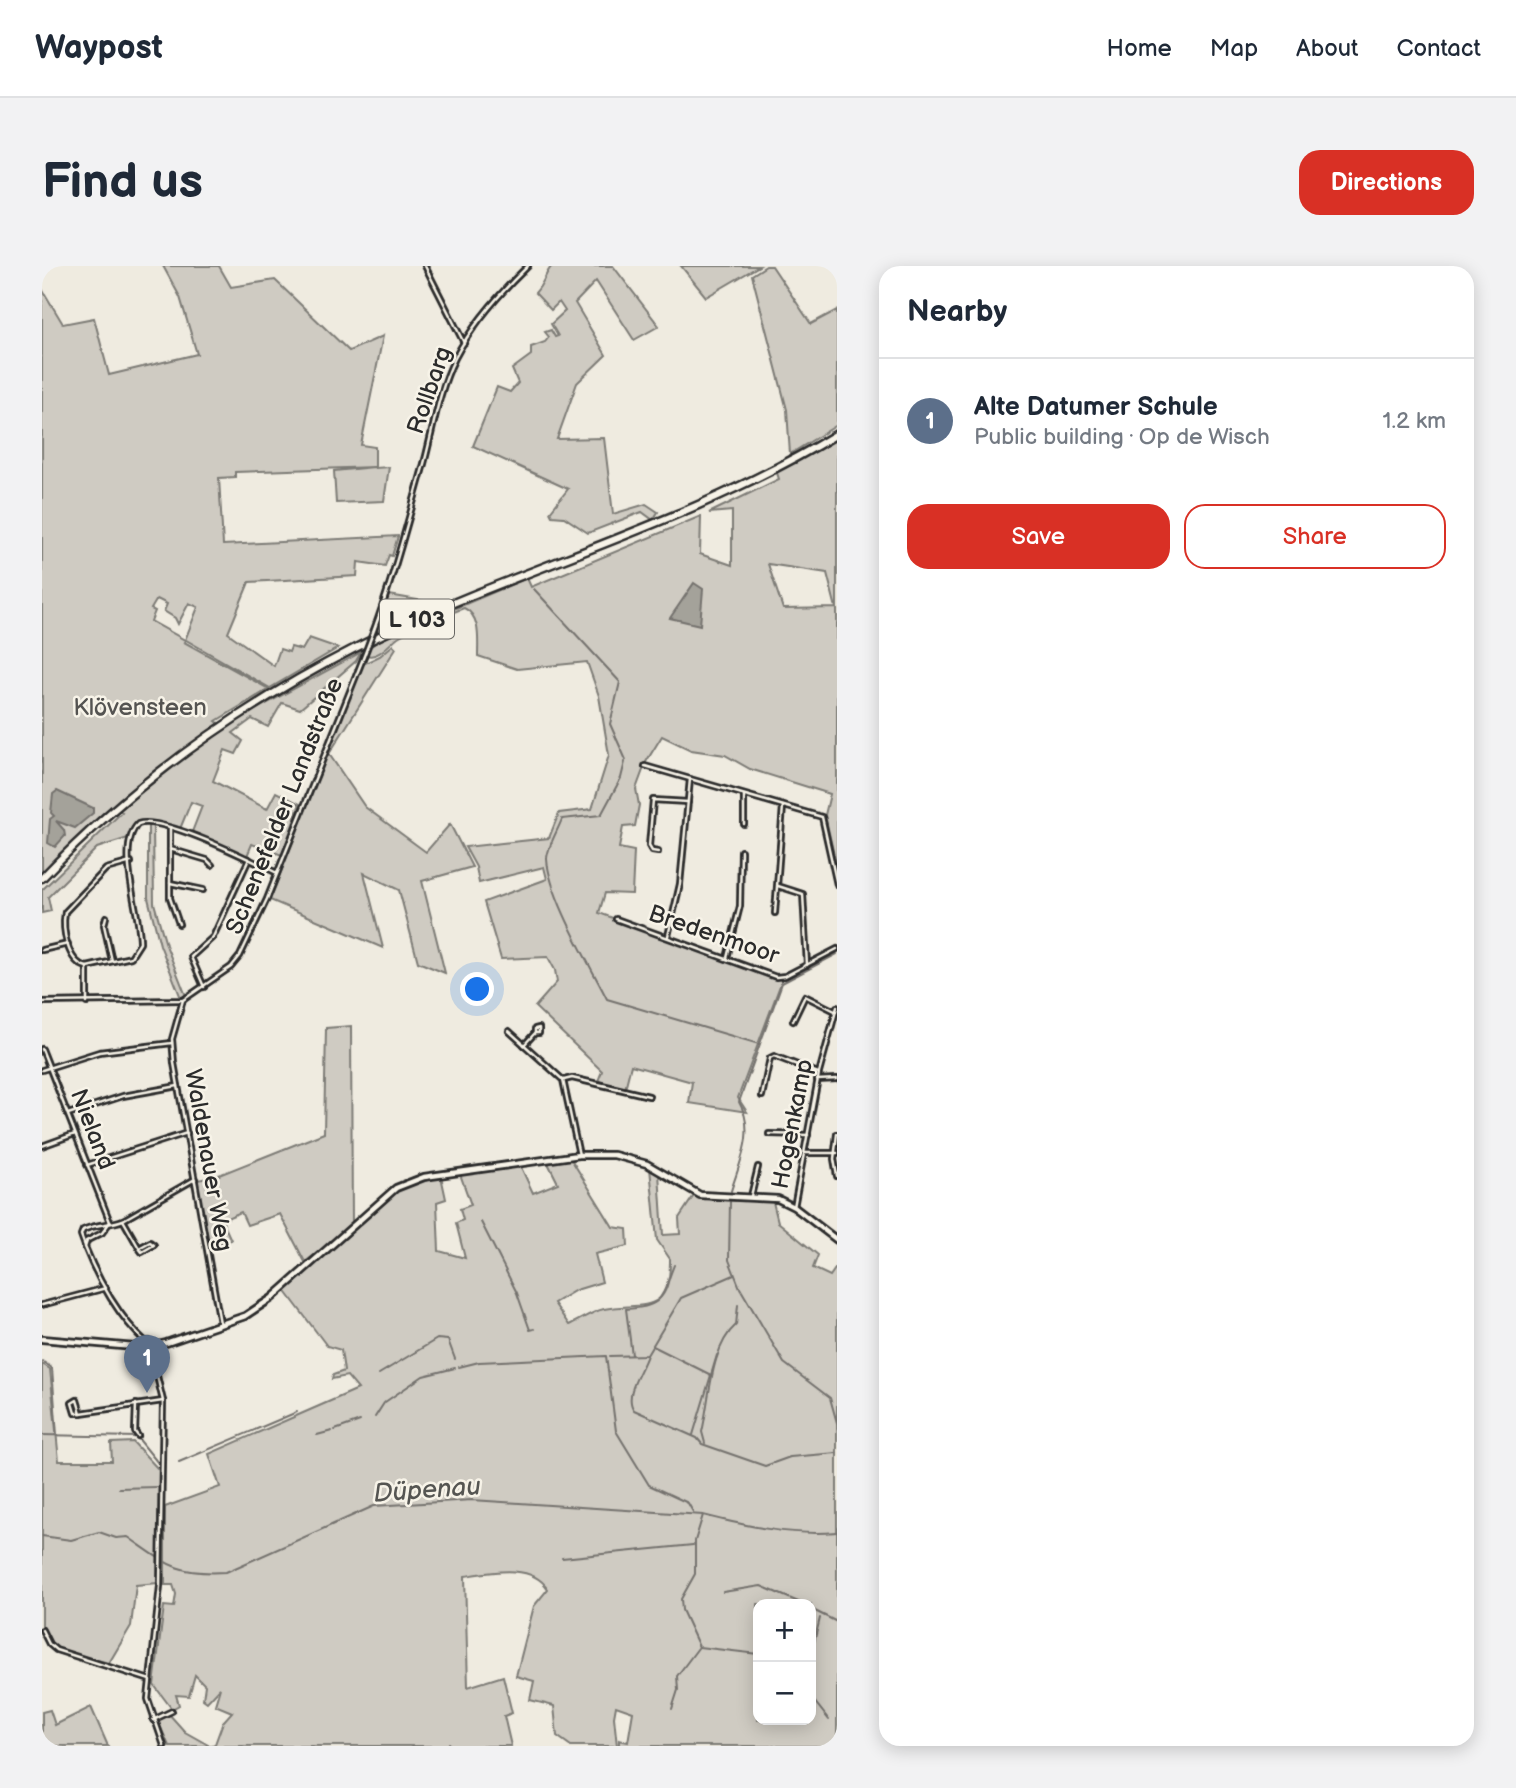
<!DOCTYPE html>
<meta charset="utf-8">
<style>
:root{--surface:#fff;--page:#f2f2f3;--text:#1f2937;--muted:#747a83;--line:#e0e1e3;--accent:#d93025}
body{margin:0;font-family:"Balsamiq Sans",sans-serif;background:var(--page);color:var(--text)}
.controls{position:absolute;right:21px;bottom:21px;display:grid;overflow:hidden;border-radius:14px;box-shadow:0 4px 18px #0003}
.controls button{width:63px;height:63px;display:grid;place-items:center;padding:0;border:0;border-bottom:2px solid var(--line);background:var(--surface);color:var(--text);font:35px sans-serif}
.you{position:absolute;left:436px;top:724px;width:24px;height:24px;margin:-18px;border:5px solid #fff;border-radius:50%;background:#1a73e8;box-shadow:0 0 0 10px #1a73e833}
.badge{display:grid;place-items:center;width:46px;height:46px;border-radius:50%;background:var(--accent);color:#fff;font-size:23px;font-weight:700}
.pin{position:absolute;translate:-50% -58px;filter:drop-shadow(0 2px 4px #0008)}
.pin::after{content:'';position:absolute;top:37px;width:24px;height:21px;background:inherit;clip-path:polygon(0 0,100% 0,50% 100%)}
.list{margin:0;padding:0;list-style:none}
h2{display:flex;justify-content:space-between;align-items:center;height:91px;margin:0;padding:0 28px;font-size:30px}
h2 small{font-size:23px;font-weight:400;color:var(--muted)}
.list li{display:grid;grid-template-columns:46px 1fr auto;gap:21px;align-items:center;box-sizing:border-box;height:126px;padding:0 28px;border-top:2px solid var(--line)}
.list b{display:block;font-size:26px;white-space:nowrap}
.list p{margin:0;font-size:23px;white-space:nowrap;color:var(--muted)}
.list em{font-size:23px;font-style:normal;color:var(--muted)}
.actions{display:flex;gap:14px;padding:21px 28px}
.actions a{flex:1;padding:16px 0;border:2px solid var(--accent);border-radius:21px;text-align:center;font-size:24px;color:var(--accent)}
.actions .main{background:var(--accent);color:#fff}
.map{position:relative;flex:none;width:795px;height:1480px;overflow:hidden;border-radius:21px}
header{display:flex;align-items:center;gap:42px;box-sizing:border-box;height:98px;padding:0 35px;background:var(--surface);border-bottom:2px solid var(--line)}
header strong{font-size:33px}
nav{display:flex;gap:38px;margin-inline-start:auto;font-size:24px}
.intro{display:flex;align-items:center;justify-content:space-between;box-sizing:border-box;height:168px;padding:0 42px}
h1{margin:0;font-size:49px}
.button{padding:18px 32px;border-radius:21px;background:var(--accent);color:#fff;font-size:24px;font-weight:700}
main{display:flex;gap:42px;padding:0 42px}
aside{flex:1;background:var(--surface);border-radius:21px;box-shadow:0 4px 18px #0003}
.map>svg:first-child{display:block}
</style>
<header>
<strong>Waypost</strong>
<nav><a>Home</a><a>Map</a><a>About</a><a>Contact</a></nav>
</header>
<div class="intro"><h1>Find us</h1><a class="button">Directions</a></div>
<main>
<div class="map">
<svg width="795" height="1480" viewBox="0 0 795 1480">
<rect width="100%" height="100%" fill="#efebe0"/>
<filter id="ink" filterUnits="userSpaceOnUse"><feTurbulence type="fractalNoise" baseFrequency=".0143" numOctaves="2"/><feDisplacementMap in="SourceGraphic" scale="14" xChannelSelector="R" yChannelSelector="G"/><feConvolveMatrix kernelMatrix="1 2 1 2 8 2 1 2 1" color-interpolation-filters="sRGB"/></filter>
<g filter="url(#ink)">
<!-- green -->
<g fill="#cfcbc2" stroke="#7d7b76" stroke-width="2" fill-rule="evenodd">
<path d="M 121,0 L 177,0 L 189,21 L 233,14 L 307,85 L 341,70 L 319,179 L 333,181 L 333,202 L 347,201 L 342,235 L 294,237 L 292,205 L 332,201 L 193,206 L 193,211 L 177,212 L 181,279 L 356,270 L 350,290 L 347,289 L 343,300 L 316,296 L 315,310 L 207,316 L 186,367 L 232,400 L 238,383 L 247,386 L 249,381 L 260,384 L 267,372 L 296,382 L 228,422 L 144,374 L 142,376 L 227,423 L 174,455 L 182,461 L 319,386 L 314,395 L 258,443 L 240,437 L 226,461 L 210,453 L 191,467 L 201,475 L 194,488 L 183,484 L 171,515 L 225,543 L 234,526 L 258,538 L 240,589 L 210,578 L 205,590 L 150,566 L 160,540 L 149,536 L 138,563 C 119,557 92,543 86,572 L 55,582 L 6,631 L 9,645 L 0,647 L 0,624 L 80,546 L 69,540 L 0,608 L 0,23 L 21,58 L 52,52 L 67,109 L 155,88 L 138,31 ZM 115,333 L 125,338 L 122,345 L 133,352 L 136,358 L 147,337 L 156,341 L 143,374 L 109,355 L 113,345 L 109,343 Z"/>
<path d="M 510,0 L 571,0 L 617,60 L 592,74 L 554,15 L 533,37 L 564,89 L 535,117 L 515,173 L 562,172 L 571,248 L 604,238 L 616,246 L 611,254 L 600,246 L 546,267 L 522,251 L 510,250 L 508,246 L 526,223 L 431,180 L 455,121 L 468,126 L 476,117 L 470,103 L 489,89 L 489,81 L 503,76 L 507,71 L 503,66 L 509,64 L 513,71 L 516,70 L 509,58 L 523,45 L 517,36 L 509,44 L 493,27 C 503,16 503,7 510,0 Z"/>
<path d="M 639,0 L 717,0 L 664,31 Z"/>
<path d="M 724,0 L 730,0 L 769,58 L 795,44 L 795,159 L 748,188 L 745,144 L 710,9 Z"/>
<path d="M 795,170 L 795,603 L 783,549 L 788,528 L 708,503 L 683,489 L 649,484 L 620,470 L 604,496 L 594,523 L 597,539 L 593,560 L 581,561 L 577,582 L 592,585 L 590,628 L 563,627 L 557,647 L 740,714 L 696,832 L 705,846 L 647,837 L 650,816 L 589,799 L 583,823 L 556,815 L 560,805 L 493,741 L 515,716 L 513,704 L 506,691 L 459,693 L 442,636 L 505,613 L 502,601 L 437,617 L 434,601 L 423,581 L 507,572 L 517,547 L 550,543 L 567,489 L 557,430 L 545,396 L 475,403 L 436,390 C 436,374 439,350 422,342 C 400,351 376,358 356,371 C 347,378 336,393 325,389 L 328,381 L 336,375 L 485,312 L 489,321 L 659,250 L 658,288 L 690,299 L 690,245 L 667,247 L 737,213 L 734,204 ZM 726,298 L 785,307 L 794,342 L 741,343 Z"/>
<path d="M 347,329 L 353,330 L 398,338 L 340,365 L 335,361 Z"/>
<path d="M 351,379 L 354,382 L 287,488 L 323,541 L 384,586 L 408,558 L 430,601 L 380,615 L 403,707 L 376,696 L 357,624 L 322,607 L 341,682 L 228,634 L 321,398 L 338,390 Z"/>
<path d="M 106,558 L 111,560 L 112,637 L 124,679 L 144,730 L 139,732 L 118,679 L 106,632 Z"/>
<path d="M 309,760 L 310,960 L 263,996 L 238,948 L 205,959 L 199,946 L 180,954 L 189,974 L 165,982 L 155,914 L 172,911 L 282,867 L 284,762 Z"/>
<path d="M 529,893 L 571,961 L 585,963 L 586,980 L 553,988 L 560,1016 L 534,1024 L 512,1037 L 527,1059 C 538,1054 551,1045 562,1043 C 600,1036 629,1051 628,993 L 615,974 L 608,902 L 617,907 L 621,969 L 638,968 L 637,952 L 653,928 L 670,934 L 725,935 L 731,936 L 736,956 L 776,989 L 771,1002 L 788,1010 L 795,1000 L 795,1480 L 577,1480 L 577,1474 L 586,1476 L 591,1446 L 574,1440 L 572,1451 L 575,1480 L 529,1480 L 515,1470 L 512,1440 L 488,1434 L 492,1415 L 474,1410 L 492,1340 L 506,1323 C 490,1297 450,1306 423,1310 L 426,1421 L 461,1410 L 470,1447 L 462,1450 L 469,1480 L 127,1480 L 115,1453 L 127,1448 L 143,1466 L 168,1480 L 173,1478 L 181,1456 L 190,1446 L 173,1439 L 178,1422 L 165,1436 L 161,1433 L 163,1419 L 153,1409 L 147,1430 L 134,1429 L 137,1439 L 130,1443 L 112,1419 L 122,1340 L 132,1341 L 134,1328 L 131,1319 L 123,1319 L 123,1241 L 178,1221 L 167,1188 L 316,1123 L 305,1110 L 290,1113 L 291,1109 L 302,1105 L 299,1084 L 285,1080 L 242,1023 L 355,922 L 368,916 L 399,910 L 404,933 L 395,936 L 397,985 L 423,992 L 414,957 L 421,954 L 418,943 L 429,939 L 418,908 L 478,899 L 491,927 L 516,917 L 505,895 ZM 716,1338 L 769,1338 L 769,1454 L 716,1454 Z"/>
<path d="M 0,1098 L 8,1103 L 17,1195 L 70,1195 L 69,1177 L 91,1176 L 117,1204 L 116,1317 L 94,1319 L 89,1360 L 67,1397 L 15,1384 L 0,1365 Z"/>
<path d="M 49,1441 L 66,1480 L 0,1480 L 0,1446 L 8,1444 L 13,1459 Z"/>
</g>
<!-- water -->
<g fill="#a4a29a" stroke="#74726e" stroke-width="2">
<path d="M 652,317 L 661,323 L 658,359 L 628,352 Z"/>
<path d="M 15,525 L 51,542 L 51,547 L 33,562 L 14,555 L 22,564 L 23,570 L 13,581 L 6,577 L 8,553 L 12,550 L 9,547 L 11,528 Z"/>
</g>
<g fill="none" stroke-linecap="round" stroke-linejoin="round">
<!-- stream -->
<g stroke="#74726e" stroke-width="2">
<path d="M 492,323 L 578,416 L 568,458 L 584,494"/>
<path d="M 583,496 L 579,512 L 559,549 L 520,553 C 516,564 505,582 505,593 C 507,630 548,699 565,733 L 717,778"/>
<path d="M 10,803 L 13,809"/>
<path d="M 6,804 L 10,813"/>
<path d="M 15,814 L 19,825"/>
<path d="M 13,819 L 15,825"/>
<path d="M 21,830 L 27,846"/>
<path d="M 18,831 L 21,839"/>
<path d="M 22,844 L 25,851"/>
<path d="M 26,854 L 31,867"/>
<path d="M 689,925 C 698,895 714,865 697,836 L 740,717 L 795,688"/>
<path d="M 688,936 L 687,994 L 698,1022 L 742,1097 L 788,1132 L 795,1157"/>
<path d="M 439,956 L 475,1027 L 488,1064 L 492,1063"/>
<path d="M 611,1080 L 669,1109"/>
<path d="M 590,1089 L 584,1043 C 622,1041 619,1032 632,999"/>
<path d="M 605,1089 C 600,1105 581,1129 592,1144 L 655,1172 L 660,1178 L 723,1200 L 748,1191 L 795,1187"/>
<path d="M 568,1090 L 605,1089 L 639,1032 L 692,1009"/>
<path d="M 0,1095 L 10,1102 L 15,1169"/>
<path d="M 417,1101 L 437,1096 L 564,1090 L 574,1165 L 607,1219 L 646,1237 L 651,1246"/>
<path d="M 337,1108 L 395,1073 L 406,1074 L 413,1093"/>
<path d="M 343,1136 L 381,1110 L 413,1102"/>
<path d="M 333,1151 L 342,1137"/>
<path d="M 293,1164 L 318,1155"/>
<path d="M 0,1169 L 95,1171 L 116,1197"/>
<path d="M 275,1169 L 290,1165"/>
<path d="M 651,1169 L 675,1089"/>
<path d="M 663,1177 L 660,1166 C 668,1133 668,1082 694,1059 L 696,1039"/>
<path d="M 122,1189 L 122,1145"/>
<path d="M 137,1196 L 255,1146"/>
<path d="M 77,1222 L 115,1221"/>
<path d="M 661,1249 L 653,1275 L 653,1308 L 639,1333 L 640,1344 L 657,1381 L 716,1388"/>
<path d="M 0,1270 L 29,1274 L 57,1266 L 74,1272 L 86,1271 C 125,1298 134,1309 184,1306 L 332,1240 L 430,1234 L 661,1249 C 704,1260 750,1270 795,1266"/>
<path d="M 520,1292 L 651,1279"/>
<path d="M 681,1326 L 719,1320 L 761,1338"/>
<path d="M 769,1343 L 795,1356"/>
<path d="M 769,1389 L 778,1352"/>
<path d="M 769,1431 L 787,1454"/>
<path d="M 630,1443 L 636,1424 L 635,1410 L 656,1382"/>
<path d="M 118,1465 L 124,1480"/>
<path d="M 407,1477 L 407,1480"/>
</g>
<defs>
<g id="minor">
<path d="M 383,0 L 422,77"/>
<path d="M 332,364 C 351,313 365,258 380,205 C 391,167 395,128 413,92 C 431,57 458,27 486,0"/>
<path d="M 603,500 L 780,551 L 795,619"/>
<path d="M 702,530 L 702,558"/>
<path d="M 128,562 L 128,632 L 137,658"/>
<path d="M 128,583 L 165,594 L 170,599"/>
<path d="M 616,586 L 610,585 L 607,580 L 611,534 L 646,536"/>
<path d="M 128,617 L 161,624"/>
<path d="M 736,620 L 761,628 L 765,699"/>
<path d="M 733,647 L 741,540"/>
<path d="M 64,651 L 62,659 L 70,695"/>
<path d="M 574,653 L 734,711 L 743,710 L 795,683"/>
<path d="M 626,670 L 638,618 L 648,513"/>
<path d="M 0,684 L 26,678"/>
<path d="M 685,692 L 698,640 L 699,585"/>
<path d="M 45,701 C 25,697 20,663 23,646 L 64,603 L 89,596"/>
<path d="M 162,721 L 149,691 L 171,671 L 207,593"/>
<path d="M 141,734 L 130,773 L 132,797 L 178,1057"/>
<path d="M 0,736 L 141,734 L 189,701 L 198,690 L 225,633 L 322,390"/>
<path d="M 45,737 L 45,701 L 89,691 L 98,677 C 99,649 73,581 96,558 C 119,549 211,595 235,607"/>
<path d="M 751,755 L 763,730 L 793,745"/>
<path d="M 497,762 L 497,767 L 493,767 L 493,763 Z"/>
<path d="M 467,765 L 521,814 L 537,889"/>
<path d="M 482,779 L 493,767"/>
<path d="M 0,783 L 68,956"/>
<path d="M 0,804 L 57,786 L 130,777"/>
<path d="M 522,814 L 530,812 L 607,830"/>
<path d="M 775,814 L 795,813"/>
<path d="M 720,830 L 728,792 L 732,790 L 776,807"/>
<path d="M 26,848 L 81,830 L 136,820"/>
<path d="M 727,868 L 766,869"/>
<path d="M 795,868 L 792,893 L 795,910"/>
<path d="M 0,880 L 33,868"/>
<path d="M 762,887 L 795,887"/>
<path d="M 45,899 L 145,867"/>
<path d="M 709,930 L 716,901"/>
<path d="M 752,941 L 777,807 L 795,741"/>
<path d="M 81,954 L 97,982 L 100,986 L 112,979 L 108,976 L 97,982"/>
<path d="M 44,975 L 60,967 L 68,956"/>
<path d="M 45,975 L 43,981 C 56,1014 78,1053 105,1077"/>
<path d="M 43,980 L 39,969 L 41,964 C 56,957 69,959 81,954 L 153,913"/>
<path d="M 0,1039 L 64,1022"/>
<path d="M 109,1085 L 121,1135 L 118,1320 L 106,1433 L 122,1480"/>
<path d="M 35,1134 L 39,1147 L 33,1147 L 30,1137 Z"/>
<path d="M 94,1138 L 93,1166 L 96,1170"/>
<path d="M 39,1147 L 121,1135"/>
<path d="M 0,1364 L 7,1378 L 14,1384 L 108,1414"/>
<path d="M 111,1454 L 130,1445"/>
</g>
<g id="tertiary">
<path d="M 0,1073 L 104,1082"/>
<path d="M 104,1082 L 107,1076 L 112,1080 L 124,1077 L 203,1050 L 230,1032 L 354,922 L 382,911 L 537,889 L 572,889 L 605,898 L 658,929 L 736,933 L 752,941 L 795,974"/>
</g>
<path id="primary" d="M 0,612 C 121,486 266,395 428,330 C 552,280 680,238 795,168"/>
</defs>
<!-- minor casing -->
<use href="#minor" stroke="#2b2b2b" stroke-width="8"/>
<!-- tertiary casing -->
<use href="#tertiary" stroke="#2b2b2b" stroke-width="10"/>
<!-- primary casing -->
<use href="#primary" stroke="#2b2b2b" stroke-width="11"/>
<!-- minor -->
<use href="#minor" stroke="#f7f3e8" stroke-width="2.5"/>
<!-- tertiary -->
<use href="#tertiary" stroke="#f7f3e8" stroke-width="4.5"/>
<!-- primary -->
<use href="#primary" stroke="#f7f3e8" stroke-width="6"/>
<defs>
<path id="minor-bridge" d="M 322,390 L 332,364"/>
</defs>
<!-- minor-bridge casing -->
<use href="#minor-bridge" stroke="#2b2b2b" stroke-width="8" stroke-linecap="butt"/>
<!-- minor-bridge -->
<use href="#minor-bridge" stroke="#f7f3e8" stroke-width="2.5"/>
</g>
</g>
<g text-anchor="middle" stroke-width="5" stroke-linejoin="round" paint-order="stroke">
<!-- shield labels -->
<rect fill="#f7f3e8" stroke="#686764" stroke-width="2" x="338" y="333.5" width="74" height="39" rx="5"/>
<g font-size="23" font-weight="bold" fill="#2b2b2b">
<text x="375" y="361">L 103</text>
</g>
<!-- street labels -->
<g font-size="24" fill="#2b2b2b" stroke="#f7f3e8">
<text transform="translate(387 124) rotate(-71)" y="8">Rollbarg</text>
<text transform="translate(242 540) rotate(-68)" y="8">Schenefelder Landstraße</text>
<text transform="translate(672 668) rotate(19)" y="8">Bredenmoor</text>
<text transform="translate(750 858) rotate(-79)" y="8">Hogenkamp</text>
<text transform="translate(51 863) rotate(69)" y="8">Nieland</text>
<text transform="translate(167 894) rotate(80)" y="8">Waldenauer Weg</text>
</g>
<!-- park labels -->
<g font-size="24" fill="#545351" stroke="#f7f3e8">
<text x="98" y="449">Klövensteen</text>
</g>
<!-- water labels -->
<g font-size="26" font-style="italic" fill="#555552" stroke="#f7f3e8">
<text transform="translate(385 1223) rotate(-4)" y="9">Düpenau</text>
</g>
</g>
</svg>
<div class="controls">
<button>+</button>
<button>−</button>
</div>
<div class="you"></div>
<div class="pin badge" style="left:105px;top:1127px;background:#5c6f8a">1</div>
</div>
<aside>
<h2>Nearby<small></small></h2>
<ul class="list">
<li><span class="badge" style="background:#5c6f8a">1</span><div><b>Alte Datumer Schule</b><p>Public building · Op de Wisch</p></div><em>1.2 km</em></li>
</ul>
<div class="actions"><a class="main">Save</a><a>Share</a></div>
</aside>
</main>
